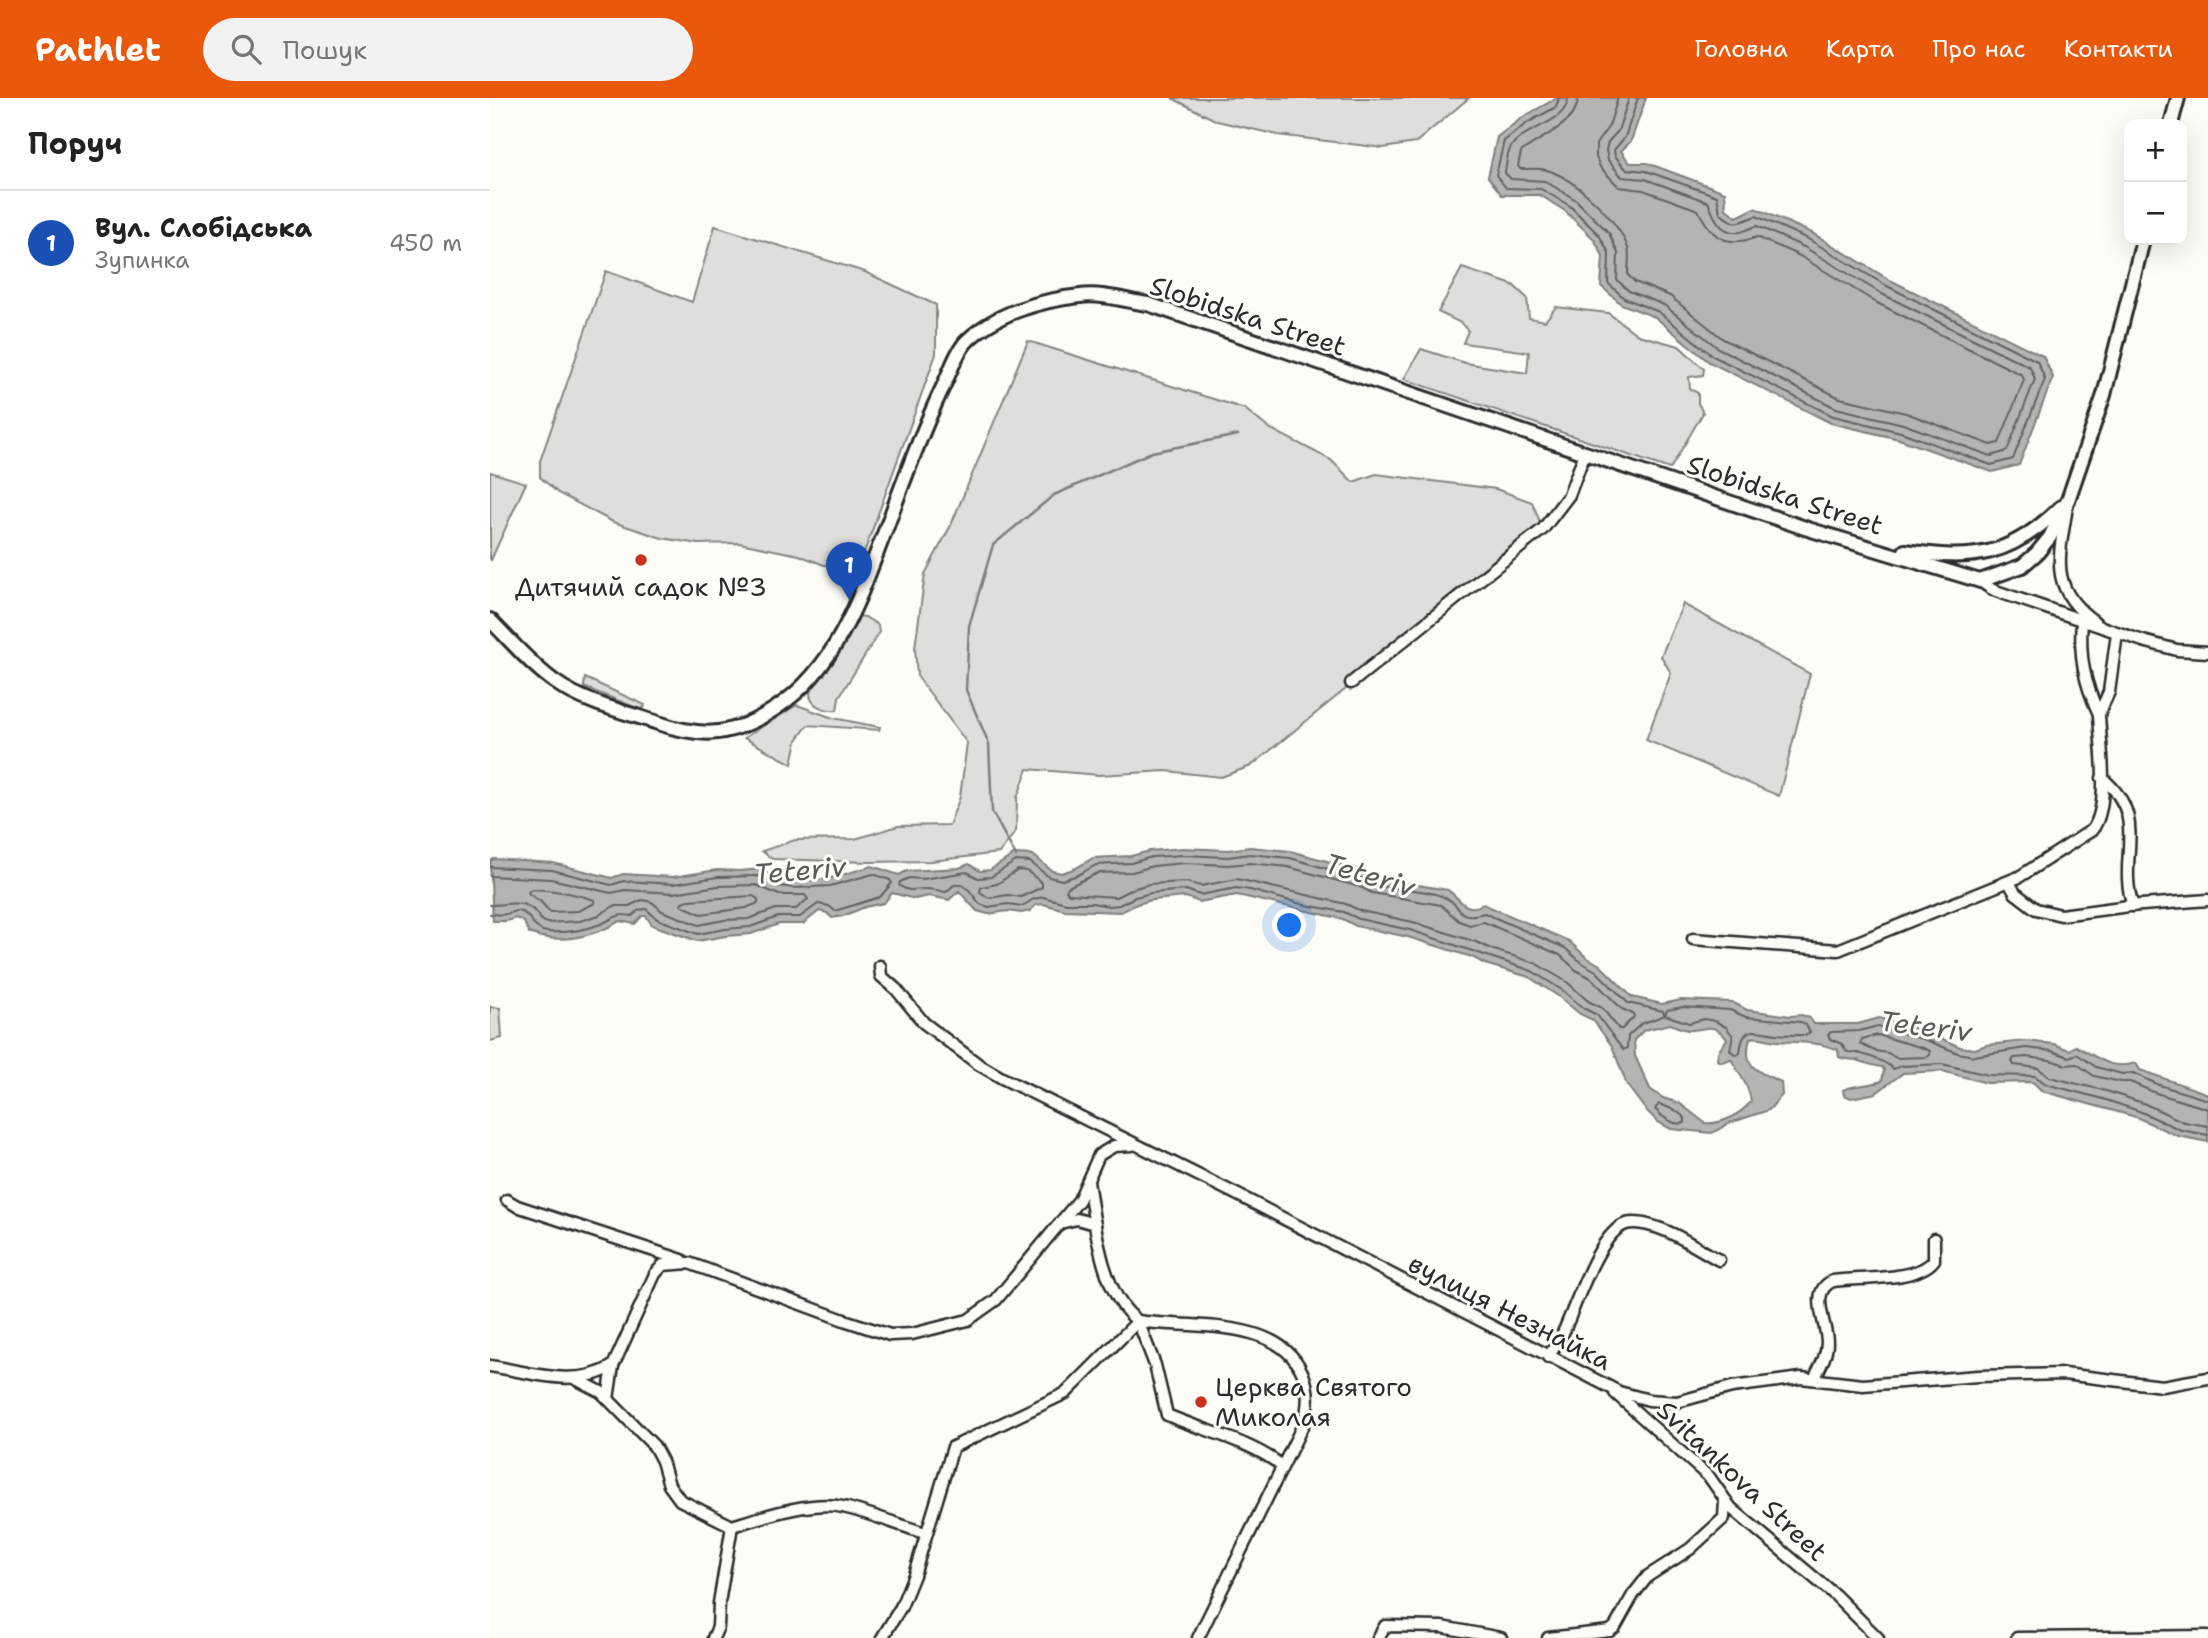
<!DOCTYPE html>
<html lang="uk">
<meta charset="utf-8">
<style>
:root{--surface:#fff;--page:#f2f2f2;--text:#222;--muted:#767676;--line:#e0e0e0;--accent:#ea580c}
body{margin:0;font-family:"Shantell Sans",sans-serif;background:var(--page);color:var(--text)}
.controls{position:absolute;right:21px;top:21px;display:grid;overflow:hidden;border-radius:14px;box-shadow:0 7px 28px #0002}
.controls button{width:63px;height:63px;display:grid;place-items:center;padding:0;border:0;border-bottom:2px solid var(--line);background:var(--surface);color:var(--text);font:35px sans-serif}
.you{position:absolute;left:800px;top:828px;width:24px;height:24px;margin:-18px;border:5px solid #fff;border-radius:50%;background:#1a73e8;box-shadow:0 0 0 10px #1a73e833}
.badge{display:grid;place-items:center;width:46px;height:46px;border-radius:50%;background:var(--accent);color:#fff;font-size:23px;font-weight:700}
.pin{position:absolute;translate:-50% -58px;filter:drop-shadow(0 2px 4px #0008)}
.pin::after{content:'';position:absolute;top:37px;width:24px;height:21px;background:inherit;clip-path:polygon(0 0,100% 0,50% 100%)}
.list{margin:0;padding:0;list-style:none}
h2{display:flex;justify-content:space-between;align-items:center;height:91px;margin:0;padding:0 28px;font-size:30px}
h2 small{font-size:23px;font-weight:400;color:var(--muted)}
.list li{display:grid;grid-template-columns:46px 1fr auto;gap:21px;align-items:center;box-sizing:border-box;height:105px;padding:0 28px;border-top:2px solid var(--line)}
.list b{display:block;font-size:26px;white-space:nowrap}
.list p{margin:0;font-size:23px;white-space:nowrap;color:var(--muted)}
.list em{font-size:23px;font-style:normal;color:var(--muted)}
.icon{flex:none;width:38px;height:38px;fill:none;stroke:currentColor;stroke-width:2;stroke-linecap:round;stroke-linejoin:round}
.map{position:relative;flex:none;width:1718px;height:1540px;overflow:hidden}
header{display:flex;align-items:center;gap:42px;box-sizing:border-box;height:98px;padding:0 35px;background:var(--accent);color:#fff}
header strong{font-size:33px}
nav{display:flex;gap:38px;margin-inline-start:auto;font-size:24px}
.search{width:490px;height:63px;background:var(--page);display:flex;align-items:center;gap:18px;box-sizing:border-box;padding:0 24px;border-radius:38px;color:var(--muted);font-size:26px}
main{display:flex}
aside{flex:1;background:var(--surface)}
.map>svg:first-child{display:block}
</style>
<header>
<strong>Pathlet</strong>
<div class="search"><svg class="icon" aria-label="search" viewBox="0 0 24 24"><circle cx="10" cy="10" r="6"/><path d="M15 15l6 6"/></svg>Пошук</div>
<nav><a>Головна</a><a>Карта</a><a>Про нас</a><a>Контакти</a></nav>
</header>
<main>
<aside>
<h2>Поруч<small></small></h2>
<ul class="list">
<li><span class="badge" style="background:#1a4fb4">1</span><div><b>Вул. Слобідська</b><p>Зупинка</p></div><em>450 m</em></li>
</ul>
</aside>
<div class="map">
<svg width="1718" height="1540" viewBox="0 0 1718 1540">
<rect width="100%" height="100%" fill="#fdfcf7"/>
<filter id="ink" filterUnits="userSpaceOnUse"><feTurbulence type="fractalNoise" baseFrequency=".0143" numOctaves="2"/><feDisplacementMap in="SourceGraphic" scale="14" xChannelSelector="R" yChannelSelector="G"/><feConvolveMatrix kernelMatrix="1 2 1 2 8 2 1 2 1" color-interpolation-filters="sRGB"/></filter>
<g filter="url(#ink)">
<!-- green -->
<g fill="#dfdeda" stroke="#858482" stroke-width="2">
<path d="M 682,0 L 979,0 L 925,45 L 893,50 L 788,37 L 727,23 Z"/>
<path d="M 225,128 L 375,174 L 446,207 L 446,256 L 370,466 L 334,467 L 309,457 L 249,445 L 208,446 L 172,440 L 123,424 L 68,395 L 50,379 L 50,363 L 116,173 L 202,204 Z"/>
<path d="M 972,170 L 1023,187 L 1037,200 L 1039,220 L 1055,223 L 1066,209 L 1118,215 L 1148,237 L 1189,248 L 1214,271 L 1213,277 L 1199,279 L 1200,291 L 1208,295 L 1208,305 L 1213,315 L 1180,371 L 914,281 L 931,251 L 975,265 L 1037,275 L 1039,254 L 973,245 L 978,233 L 971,225 L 948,214 Z"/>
<path d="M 538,243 L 755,311 L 777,329 L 841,362 L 863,384 L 886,376 L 1006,391 L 1042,404 L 1053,431 L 761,668 L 731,679 L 676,673 L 609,677 L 538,671 L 527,700 L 526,733 L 509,755 L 441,763 L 379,764 L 282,761 L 272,753 L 305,742 L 365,741 L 408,728 L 459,727 L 470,699 L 477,645 L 427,578 L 425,550 L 435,476 L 461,427 Z"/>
<path d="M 0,374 L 36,385 L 1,462 L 0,461 Z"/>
<path d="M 1193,506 L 1320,576 L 1289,698 L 1156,642 L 1181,575 L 1171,558 Z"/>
<path d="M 368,518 L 375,519 L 388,527 L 389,535 L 349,599 L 347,612 C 335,613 319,608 320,594 L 343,565 Z"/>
<path d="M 95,580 L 155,607 L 154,610 L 150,611 L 96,590 L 94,589 Z"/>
<path d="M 307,607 L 343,620 L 390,629 L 389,632 L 318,627 L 307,642 L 302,666 L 254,640 Z"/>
<path d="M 0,909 L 10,910 L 12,940 L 0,943 Z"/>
</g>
<!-- water -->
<g fill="#b5b4b1" stroke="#7e7d7b" stroke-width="2" fill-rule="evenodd">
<path d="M 1067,0 L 1156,0 L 1141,43 L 1131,53 L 1140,65 L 1157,65 L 1235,94 L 1236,111 L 1247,119 L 1265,110 L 1322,135 L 1400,182 L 1553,258 L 1563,279 L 1529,367 L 1502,374 L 1409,341 L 1341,325 L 1219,264 L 1165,219 L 1131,206 L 1111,188 L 1113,158 L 1104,141 L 1075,113 L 1050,97 L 1012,97 L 998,79 L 1007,39 L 1033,19 Z"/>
<path d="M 760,749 L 800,753 L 877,774 L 885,780 L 958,792 C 971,801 975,816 993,806 L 1079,843 L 1096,859 L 1110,867 L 1142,899 L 1172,906 L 1191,902 L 1242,904 L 1257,912 L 1301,918 L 1312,917 L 1320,920 L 1324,926 L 1368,926 L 1389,920 L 1439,935 L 1470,949 L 1485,951 L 1496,947 L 1536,943 L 1564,946 L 1579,952 L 1586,948 C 1608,959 1620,973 1646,965 L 1650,972 L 1718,996 L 1718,1044 L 1688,1038 L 1646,1019 L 1552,993 L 1544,985 L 1539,984 L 1497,985 L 1452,973 L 1413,975 L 1386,995 L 1361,1000 L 1354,997 L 1353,992 C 1365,986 1379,988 1392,983 L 1394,972 L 1392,969 C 1383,968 1376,965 1367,962 C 1361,961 1356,962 1349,959 L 1348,952 C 1328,943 1308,945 1287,943 C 1277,942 1270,938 1260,940 C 1252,970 1267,973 1291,984 L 1292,997 L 1279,1012 L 1240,1025 L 1222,1035 L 1181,1031 L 1168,1024 L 1155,1011 L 1137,987 L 1122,948 L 1103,922 L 1090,916 L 1068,898 L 1039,879 L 995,866 L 982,859 L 918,839 L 866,828 L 853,821 L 747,797 L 709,804 L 696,799 L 662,802 L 647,806 L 631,814 L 575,812 L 553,806 L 546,807 L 540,813 L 531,815 L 518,813 L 498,816 L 487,813 L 469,793 L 459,802 L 439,798 L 425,801 L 402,795 L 394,805 L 375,809 L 353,818 L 342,820 L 337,815 L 329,813 L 313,826 L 289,826 L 261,836 L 236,838 L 207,843 L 162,827 L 156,818 L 152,818 L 145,826 L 130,823 C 104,839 68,847 39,835 L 34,824 L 26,820 L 16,823 L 3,823 L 0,763 L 4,761 L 63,765 L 122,780 L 133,776 L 183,779 L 227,772 L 249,773 L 271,771 L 281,778 L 303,783 L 338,781 L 382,768 L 409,777 L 417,773 L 469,770 L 479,766 L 490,773 L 500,772 L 525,756 L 543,757 L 562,773 L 572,775 L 586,770 L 603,760 L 641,758 L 660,753 L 693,750 L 738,752 ZM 1180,926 C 1186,928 1194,933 1202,932 C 1220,931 1222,924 1237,941 L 1228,954 L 1227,962 L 1232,964 L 1241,961 C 1249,975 1259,988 1261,1004 C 1250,1016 1232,1027 1215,1025 L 1189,1005 L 1173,1000 L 1160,991 L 1145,958 L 1144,942 L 1154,932 Z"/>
</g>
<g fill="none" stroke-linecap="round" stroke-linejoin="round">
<!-- shore -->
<g stroke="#626261" stroke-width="2">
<path d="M 1069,0 L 1066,9 L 1037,25 L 1014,43 L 1006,77 L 1016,90 L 1051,91 L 1080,108 L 1109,137 L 1119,155 L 1118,185 L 1134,200 L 1169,214 L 1223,258 L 1343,318 L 1411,334 L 1501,367 L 1523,361 L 1555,281 L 1547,263 L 1397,188 L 1318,141 L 1266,118 C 1248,124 1247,130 1230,115 L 1227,98 L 1156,73 L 1136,71 L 1125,58 L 1124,52 L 1135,39 L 1148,0"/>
<path d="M 1078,0 C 1076,27 1034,28 1021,49 C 1017,55 1016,68 1015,75 L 1021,81 L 1055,83 L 1086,102 L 1119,135 L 1128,155 L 1127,182 L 1139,193 L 1174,207 L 1228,250 L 1346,310 L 1413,326 L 1501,358 L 1517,353 L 1545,281 L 1540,269 L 1392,196 L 1314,149 L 1267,128 C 1262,129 1256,133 1250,134 C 1230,137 1223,117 1218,104 L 1155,81 L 1132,79 L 1118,62 L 1116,52 L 1118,44 L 1128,33 L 1139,0"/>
<path d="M 1088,0 C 1087,27 1051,38 1031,54 L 1028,68 L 1030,71 C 1039,71 1049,70 1057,72 C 1086,81 1128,122 1138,150 C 1140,158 1138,168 1138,177 L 1145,184 L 1180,198 L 1233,241 L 1350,300 L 1416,315 L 1501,347 L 1509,345 L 1534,282 L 1532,277 L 1387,205 L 1310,158 L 1267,139 C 1236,150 1222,140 1208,112 L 1153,92 L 1129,89 L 1110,69 L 1106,59 L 1106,46 L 1119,28 L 1128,0"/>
<path d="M 760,756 L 800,760 L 873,781 L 884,787 C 905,791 937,791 956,800 C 974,808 964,823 994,815 L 1075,850 L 1092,865 L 1106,873 L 1138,905 L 1173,913 L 1175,917 L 1151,926 L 1138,938 L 1137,950 L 1133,952 L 1107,917 L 1093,910 L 1072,892 L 1042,873 L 920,832 L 869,821 L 854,814 L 815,807 L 760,792 L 746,790 L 710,797 L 696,792 L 661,795 L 645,799 L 629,807 L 619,808 L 602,805 L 576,805 L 553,799 L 544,801 L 532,808 L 518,806 L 498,809 L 490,806 L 479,792 L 472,787 L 464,787 L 456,794 C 450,793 443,791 437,791 C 425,791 418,795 409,787 L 410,784 L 419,780 L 433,781 L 477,774 L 488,780 L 501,779 L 526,763 L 540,764 L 559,779 L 572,782 L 588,777 L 606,767 L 641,765 L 662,759 L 693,757 L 738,759 Z"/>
<path d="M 694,765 L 738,767 L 760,765 L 798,769 L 870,789 L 882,795 L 951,807 L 969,823 L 980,827 L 994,824 L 1070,857 L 1086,872 L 1101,880 L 1132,911 L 1143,916 L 1144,919 L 1132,931 L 1129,931 L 1112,910 L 1098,903 L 1077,884 L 1045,865 L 1001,851 L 986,844 L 923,824 L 871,813 L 856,806 L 747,781 L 711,788 L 696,784 L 659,786 L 642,791 L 626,799 L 579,796 L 576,793 L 578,789 L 608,775 L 642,774 L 663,768 Z"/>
<path d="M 0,769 L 62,772 L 121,787 L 134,783 L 183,786 L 228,779 L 268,778 L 289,788 L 304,790 L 340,788 L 383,776 L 400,782 L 402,785 L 390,799 L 345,813 L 339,808 L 328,806 L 310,819 L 288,819 L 260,829 L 235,831 L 208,836 L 167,821 L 156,811 L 149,812 L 142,818 C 125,815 126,820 111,826 C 95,832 74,835 57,834 C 41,832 42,814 27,813 C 23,813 21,815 17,816 C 11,817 5,816 0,816"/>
<path d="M 528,772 L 537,773 L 552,785 L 552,789 L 531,799 L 518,797 L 499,800 L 490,794 L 491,789 L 507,786 Z"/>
<path d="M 0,778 L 61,781 L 121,795 L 135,792 L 183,795 L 228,788 L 266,787 L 289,797 L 315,797 L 318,801 L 306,811 L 286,811 L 258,821 L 234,822 L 209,827 L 172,813 L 162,804 L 152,802 L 139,808 L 124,808 L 109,817 L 90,823 L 57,825 L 52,823 C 37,798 24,807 0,807"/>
<path d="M 42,791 C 63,792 84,795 104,802 L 105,805 L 88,813 L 60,814 L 50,803 L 39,796 L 38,793 Z"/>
<path d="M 263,798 L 268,801 L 268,805 L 256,810 L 211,816 L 191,807 L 192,804 L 199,802 Z"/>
<path d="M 1192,909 L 1240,912 L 1256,919 L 1311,924 L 1316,927 L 1320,935 L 1317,937 C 1307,937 1297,937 1287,936 C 1265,934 1253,924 1250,955 L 1246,957 L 1240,952 L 1243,938 L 1236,929 L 1225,923 L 1214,921 L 1199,925 L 1175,917 L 1177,912 Z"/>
<path d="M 1388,937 L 1433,950 L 1440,953 L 1440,957 L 1437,959 L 1406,960 L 1398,955 L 1385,953 L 1370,946 L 1372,941 Z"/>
<path d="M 1718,1002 L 1669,987 L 1643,975 L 1632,976 L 1606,969 L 1587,956 L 1579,959 L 1562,953 L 1536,950 L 1484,958 L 1468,955 L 1436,942 L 1388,928 L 1369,933 L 1341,934 L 1338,937 L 1340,941 L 1352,946 L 1357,954 C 1369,954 1395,962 1403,971 L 1412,968 L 1452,966 L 1498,977 L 1545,978 L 1556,986 L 1613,1001 L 1649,1013 L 1691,1032 L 1718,1037"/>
<path d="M 1169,1006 L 1185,1012 L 1195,1020 L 1195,1025 C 1184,1028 1173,1020 1165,1011 Z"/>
<path d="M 1718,1011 L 1666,995 L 1640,984 L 1631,984 L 1604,978 L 1587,966 L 1576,967 L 1560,962 L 1536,959 L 1524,960 L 1522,963 L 1524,967 L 1548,970 L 1560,979 L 1616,993 L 1653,1005 L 1694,1024 L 1718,1028"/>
</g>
<!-- stream -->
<path stroke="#7e7d7b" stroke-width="2.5" d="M 526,758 L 502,714 L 499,646 L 476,592 L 479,528 L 503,447 L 564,397 L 662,354 L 748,337"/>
<defs>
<g id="street">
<path d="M 1577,409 C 1569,459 1558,491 1605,524"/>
<path d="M 1490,483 L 1503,492 L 1653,543 L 1687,552 L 1718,554"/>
<path d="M 1592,523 C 1589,557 1594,585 1609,616 L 1619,594 L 1627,535"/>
<path d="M 861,585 L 1053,431 L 1079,397 L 1095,355"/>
<path d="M 1612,680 C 1661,720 1626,759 1643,808"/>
<path d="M 1519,784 L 1525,795 L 1546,811 L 1571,817 L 1639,808 L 1718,802"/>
<path d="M 1203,841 L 1348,852 L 1529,779 L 1602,732 C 1621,708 1610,646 1609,616"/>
<path d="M 390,868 L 391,878 L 406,891 L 434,925 L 488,966 L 512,980 L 746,1096 L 1129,1294 L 1159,1302 L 1187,1304 L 1242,1289 L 1311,1280 L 1373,1287 L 1488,1278 L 1574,1276 L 1672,1288 L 1718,1280"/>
<path d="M 598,1083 C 605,1126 611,1197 648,1223 C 698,1231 787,1218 812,1274 C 820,1292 819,1308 813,1327 L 708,1540"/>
<path d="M 17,1102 L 27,1108 L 192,1162"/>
<path d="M 570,1125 L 587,1121 L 605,1126"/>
<path d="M 1058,1259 C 1062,1253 1066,1247 1070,1241 C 1084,1215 1107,1135 1136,1126 C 1143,1124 1155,1126 1162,1128 C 1185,1134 1208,1151 1229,1162"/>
<path d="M 0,1268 C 40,1274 86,1291 123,1268"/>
<path d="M 84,1280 L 111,1294 L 164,1348 L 172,1363 L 179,1387 L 190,1402 L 242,1428 C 272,1419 321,1402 353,1409 C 380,1415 408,1427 435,1435"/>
<path d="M 1324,1281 C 1330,1269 1337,1258 1337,1244 C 1337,1225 1318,1193 1343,1183 C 1369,1179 1427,1184 1444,1162 L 1444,1141"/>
<path d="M 1125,1295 L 1220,1380 L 1241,1410 L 1345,1497 L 1388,1540"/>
<path d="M 118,1301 L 123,1268 L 165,1176 L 173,1167 L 199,1165 L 354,1222 L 400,1237 L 422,1236 L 478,1222 L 506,1202 L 589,1102 L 609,1057 L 624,1048 L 642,1047"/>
<path d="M 223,1540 L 228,1529 L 229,1505 L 242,1428"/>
<path d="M 392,1540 L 411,1509 L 424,1477 L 463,1349 L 576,1295 L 648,1223 L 665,1267 L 677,1317 C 714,1333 761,1343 792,1368"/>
<path d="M 888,1540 L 895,1528 L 952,1529 L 1011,1540"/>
<path d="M 1058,1540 L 1120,1533 L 1125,1529 L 1143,1497 L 1158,1478 L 1200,1451 L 1234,1420 L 1235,1402"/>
<path d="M 1527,1540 L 1718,1538"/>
</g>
<g id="secondary">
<path d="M 1681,26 L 1688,0"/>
<path d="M 1415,453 C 1484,463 1520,459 1571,409"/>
<path d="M 0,522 C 21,543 41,567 65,584 C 94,605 135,614 168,625 C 210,639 236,639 275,617 C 344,578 367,506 394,436 C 412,388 429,339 451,293 C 459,278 466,253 478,242 C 506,215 552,202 590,198 C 612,195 637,203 658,206 L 1318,431 L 1490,483 L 1532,468 L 1547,455 L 1560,439 L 1578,402 L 1614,297 L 1653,142"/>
</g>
</defs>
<!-- street casing -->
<use href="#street" stroke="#2b2b2b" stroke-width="15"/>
<!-- secondary casing -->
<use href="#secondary" stroke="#2b2b2b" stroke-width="18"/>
<!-- street -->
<use href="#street" stroke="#fdfcf7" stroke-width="10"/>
<!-- secondary -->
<use href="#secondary" stroke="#fdfcf7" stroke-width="12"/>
</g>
</g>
<!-- markers -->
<g fill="#c8321e" stroke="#fdfcf7" stroke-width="2.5">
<circle cx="151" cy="462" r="7"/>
<circle cx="711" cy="1304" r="7"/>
</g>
<g text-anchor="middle" stroke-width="6" stroke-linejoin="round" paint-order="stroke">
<!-- street labels -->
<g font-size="26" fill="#2b2b2b" stroke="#fdfcf7">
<text transform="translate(758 218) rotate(18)" y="9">Slobidska Street</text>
<text transform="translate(1295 397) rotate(18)" y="9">Slobidska Street</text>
<text transform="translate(1020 1214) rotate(27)" y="9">вулиця Незнайка</text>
<text transform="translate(1252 1383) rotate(43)" y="9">Svitankova Street</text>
</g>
<!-- poi labels -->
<g font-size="26" fill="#2b2b2b" stroke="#fdfcf7">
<text x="151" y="498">Дитячий садок №3</text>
<text x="725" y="1298" text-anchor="start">Церква Святого<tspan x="725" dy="30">Миколая</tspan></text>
</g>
<!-- water labels -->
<g font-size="28" font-style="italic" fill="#5b5b5a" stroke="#fdfcf7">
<text transform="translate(310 772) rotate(-5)" y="10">Teteriv</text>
<text transform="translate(880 777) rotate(16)" y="10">Teteriv</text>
<text transform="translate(1436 928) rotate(7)" y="10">Teteriv</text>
</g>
</g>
</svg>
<div class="controls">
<button>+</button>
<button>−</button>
</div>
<div class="you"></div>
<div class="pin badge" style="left:359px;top:502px;background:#1a4fb4">1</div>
</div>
</main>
